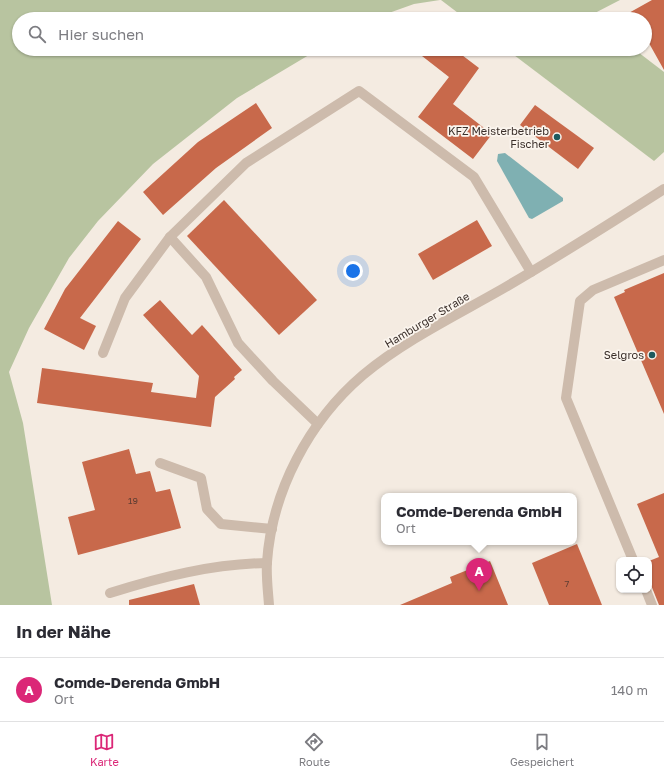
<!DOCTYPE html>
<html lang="de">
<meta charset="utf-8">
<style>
:root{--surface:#fff;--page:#f7f7f7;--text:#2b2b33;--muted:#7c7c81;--line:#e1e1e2;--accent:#db2777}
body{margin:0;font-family:"Golos Text",sans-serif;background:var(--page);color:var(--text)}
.controls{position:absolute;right:12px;bottom:12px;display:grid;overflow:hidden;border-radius:8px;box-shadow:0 1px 3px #0004}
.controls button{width:36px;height:36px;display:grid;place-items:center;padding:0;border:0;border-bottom:1px solid var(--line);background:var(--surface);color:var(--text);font:20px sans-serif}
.you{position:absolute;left:353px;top:271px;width:14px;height:14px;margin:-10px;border:3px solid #fff;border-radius:50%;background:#1a73e8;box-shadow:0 0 0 6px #1a73e833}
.badge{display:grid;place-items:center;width:26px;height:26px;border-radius:50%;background:var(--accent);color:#fff;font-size:13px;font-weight:700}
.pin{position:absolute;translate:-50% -33px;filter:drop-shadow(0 1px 2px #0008)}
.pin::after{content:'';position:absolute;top:21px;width:14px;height:12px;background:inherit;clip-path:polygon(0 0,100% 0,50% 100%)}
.popup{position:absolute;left:381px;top:493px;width:196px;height:52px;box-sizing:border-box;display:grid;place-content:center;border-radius:8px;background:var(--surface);filter:drop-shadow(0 1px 3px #0005);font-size:13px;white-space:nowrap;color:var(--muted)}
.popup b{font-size:15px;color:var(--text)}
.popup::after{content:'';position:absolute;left:50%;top:100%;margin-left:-8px;border:8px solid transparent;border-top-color:var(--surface)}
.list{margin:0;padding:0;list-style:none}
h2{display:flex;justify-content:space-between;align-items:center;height:52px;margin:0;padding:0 16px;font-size:17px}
h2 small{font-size:13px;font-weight:400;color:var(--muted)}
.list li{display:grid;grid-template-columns:26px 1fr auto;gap:12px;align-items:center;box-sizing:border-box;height:64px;padding:0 16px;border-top:1px solid var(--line)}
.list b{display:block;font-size:15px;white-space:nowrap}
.list p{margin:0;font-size:13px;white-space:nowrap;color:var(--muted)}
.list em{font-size:13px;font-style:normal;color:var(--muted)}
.icon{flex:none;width:22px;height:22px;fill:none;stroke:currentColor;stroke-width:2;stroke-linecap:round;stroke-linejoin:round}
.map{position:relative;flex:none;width:664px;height:605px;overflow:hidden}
.search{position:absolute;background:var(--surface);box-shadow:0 1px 3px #0004;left:12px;right:12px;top:12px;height:44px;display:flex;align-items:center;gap:10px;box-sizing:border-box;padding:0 14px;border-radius:22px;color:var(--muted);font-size:15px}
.sheet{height:116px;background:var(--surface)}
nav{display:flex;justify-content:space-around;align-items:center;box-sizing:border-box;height:56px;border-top:1px solid var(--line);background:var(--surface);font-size:11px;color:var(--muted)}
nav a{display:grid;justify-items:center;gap:2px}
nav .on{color:var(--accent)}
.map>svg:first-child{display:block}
</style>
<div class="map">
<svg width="664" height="605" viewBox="0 0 664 605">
<rect width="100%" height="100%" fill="#f4ebe1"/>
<!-- green -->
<g fill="#b8c4a0">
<path d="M 0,0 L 440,0 L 414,4 L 372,19 L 19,19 L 19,49 L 319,49 L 237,98 L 153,164 L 98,221 L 69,258 L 29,328 L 9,372 L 23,423 L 52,605 L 0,605 Z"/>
<path d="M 441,0 L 620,0 L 591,15 L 596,19 L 466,19 Z"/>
<path d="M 506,49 L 634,49 L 664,72 L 664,152 L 654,161 Z"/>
</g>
<!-- water -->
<path fill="#7fb0b2" d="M 505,153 L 563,198 L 563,201 L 532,219 L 529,218 L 497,161 L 498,154 Z"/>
<!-- building -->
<g fill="#c8694b">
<path d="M 652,0 L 664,0 L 664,70 L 645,36 L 645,19 L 618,19 Z"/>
<path d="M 413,49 L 454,49 L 479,68 L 453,104 L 492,134 L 473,159 L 418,117 L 449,77 Z"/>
<path d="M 256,103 L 272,128 L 216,168 L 163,215 L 143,192 L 198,142 Z"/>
<path d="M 535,105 L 594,148 L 578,169 L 520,125 Z"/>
<path d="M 224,200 L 317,300 L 279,335 L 187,236 Z"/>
<path d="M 477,220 L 492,246 L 433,280 L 418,254 Z"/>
<path d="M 118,221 L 141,239 L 80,318 L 96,326 L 84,350 L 44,329 L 65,289 Z"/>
<path d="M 664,273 L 664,414 L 614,297 L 625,292 L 624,290 Z"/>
<path d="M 160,300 L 192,335 L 202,325 L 242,370 L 234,377 L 235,379 L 215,397 L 211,427 L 37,403 L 42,368 L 153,383 L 151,392 L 196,398 L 199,376 L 143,315 Z"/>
<path d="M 129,449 L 136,474 L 150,471 L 156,492 L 170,489 L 181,528 L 78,555 L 68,517 L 95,510 L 82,462 Z"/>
<path d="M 664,493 L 664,605 L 659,605 L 649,580 L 649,561 L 659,557 L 637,504 Z"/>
<path d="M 577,544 L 602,605 L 549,605 L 532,563 Z"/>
<path d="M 490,561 L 508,605 L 400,605 L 452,583 L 450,577 Z"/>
<path d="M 194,584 L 200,605 L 129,605 L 129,600 Z"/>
</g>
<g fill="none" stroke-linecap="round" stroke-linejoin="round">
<!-- minor -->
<g stroke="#cdbbac" stroke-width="10">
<path d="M 170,237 L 206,277 L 238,343 L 273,381 L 318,424"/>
<path d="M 103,353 L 125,298 L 170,237 L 246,163 L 359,91 L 474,177 L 531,272"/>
<path d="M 160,463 L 201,478 L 207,509 L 221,524 L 272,529"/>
<path d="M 633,560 L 566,398 L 580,301 L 593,290 L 664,260"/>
<path d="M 646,590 L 652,605"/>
<path d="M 110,593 C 161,577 212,564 267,563"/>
<path d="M 269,605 C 268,591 266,576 267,562 C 272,491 309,421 363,375 C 405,340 457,315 504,288 C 559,256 611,223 664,189"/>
</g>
</g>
<!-- markers -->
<g fill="#1f5a5e" stroke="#fbf5ee" stroke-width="1.5">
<circle cx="557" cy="137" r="4"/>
<circle cx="652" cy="355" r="4"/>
</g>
<g text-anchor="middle" stroke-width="3.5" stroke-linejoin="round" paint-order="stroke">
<!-- number labels -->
<g font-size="9" fill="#5e3e33">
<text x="133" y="504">19</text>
<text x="567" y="587">7</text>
</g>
<!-- poi labels -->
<g font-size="11" fill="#3b302b" stroke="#fbf5ee" text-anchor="end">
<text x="549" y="135">KFZ Meisterbetrieb<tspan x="549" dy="13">Fischer</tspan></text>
<text x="644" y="359">Selgros</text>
</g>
<!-- street labels -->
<g font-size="11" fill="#3b302b" stroke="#fbf5ee">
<text transform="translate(427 320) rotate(-31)" y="4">Hamburger Straße</text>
</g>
</g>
</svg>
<div class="controls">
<button><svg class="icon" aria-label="locate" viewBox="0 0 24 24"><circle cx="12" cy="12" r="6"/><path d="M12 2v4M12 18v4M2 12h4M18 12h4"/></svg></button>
</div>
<div class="you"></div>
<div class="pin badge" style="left:479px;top:591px">A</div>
<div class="popup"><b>Comde-Derenda GmbH</b>Ort</div>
<div class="search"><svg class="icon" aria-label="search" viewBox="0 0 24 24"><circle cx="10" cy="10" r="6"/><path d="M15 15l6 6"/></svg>Hier suchen</div>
</div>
<section class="sheet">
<h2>In der Nähe<small></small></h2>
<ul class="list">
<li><span class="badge">A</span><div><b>Comde-Derenda GmbH</b><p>Ort</p></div><em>140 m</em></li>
</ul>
</section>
<nav>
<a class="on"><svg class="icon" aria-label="map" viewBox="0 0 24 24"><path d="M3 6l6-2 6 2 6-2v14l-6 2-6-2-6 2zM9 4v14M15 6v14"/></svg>Karte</a>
<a><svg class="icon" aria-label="directions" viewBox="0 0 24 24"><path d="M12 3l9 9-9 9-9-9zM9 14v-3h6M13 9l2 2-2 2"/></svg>Route</a>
<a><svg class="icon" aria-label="saved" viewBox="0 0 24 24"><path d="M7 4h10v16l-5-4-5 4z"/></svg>Gespeichert</a>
</nav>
